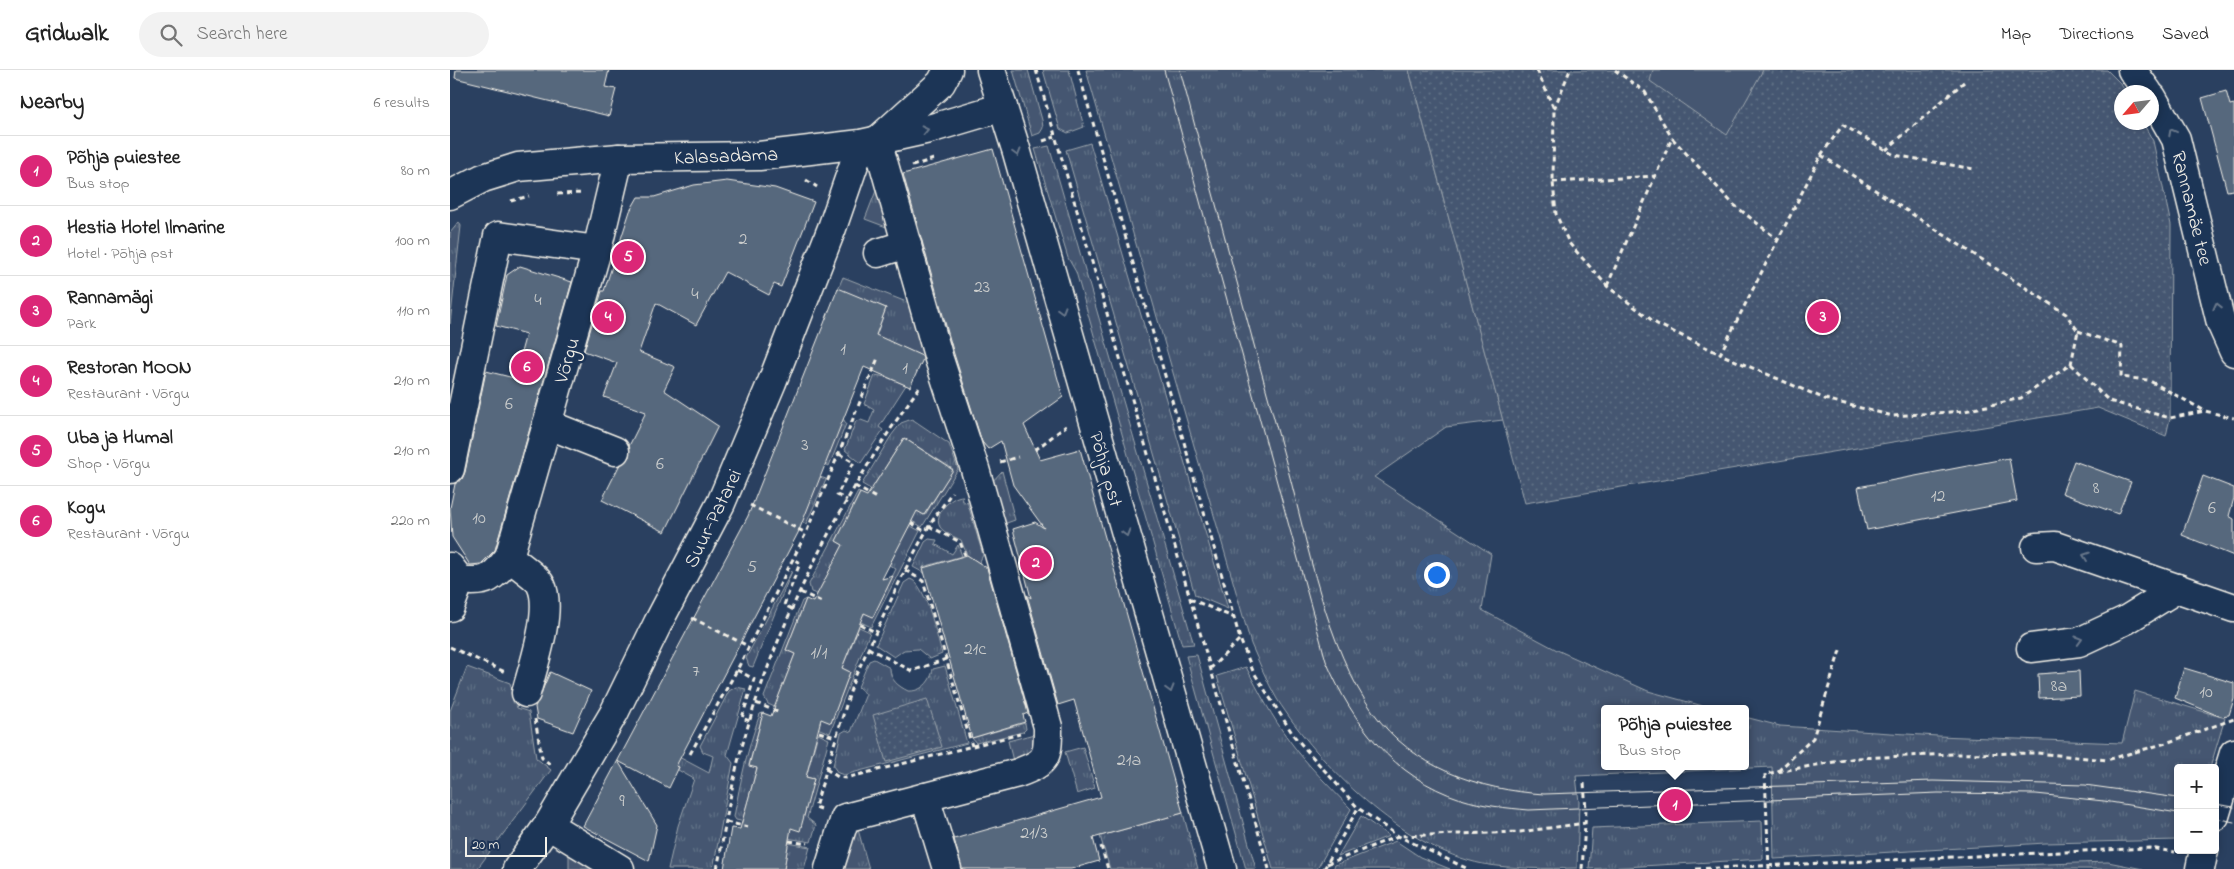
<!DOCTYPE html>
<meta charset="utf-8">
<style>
:root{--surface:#fff;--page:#f2f2f2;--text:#222;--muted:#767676;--line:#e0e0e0;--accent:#db2777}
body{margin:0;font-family:"Indie Flower",sans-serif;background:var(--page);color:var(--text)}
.controls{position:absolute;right:15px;bottom:15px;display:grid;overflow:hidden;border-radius:5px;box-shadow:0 2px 8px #0003}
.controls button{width:45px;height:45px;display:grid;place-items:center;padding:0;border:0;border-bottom:1px solid var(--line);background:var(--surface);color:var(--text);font:25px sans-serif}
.compass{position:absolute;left:1664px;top:15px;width:45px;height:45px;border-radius:50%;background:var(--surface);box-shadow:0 2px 8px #0003;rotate:242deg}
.scale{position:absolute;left:15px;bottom:12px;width:82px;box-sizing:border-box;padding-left:5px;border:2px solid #f4f1e8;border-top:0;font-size:14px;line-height:18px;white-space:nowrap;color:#f4f1e8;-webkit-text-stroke:4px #1d3557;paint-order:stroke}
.you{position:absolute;left:986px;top:504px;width:18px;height:18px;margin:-12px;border:4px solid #fff;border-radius:50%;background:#1a73e8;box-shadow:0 0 0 8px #1a73e833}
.badge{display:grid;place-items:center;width:32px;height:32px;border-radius:50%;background:var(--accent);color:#fff;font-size:16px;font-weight:700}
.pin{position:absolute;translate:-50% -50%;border:2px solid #fff;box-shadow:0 1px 5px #0006}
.popup{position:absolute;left:1151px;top:635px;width:148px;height:65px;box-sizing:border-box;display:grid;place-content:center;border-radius:5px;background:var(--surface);filter:drop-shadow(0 1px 4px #0005);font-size:16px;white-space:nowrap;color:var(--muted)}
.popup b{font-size:19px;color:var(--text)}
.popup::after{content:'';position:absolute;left:50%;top:100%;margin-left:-10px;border:10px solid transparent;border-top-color:var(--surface)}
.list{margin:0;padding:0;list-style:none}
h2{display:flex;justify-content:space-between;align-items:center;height:65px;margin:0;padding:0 20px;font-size:21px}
h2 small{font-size:16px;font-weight:400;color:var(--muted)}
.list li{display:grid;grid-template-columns:32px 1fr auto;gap:15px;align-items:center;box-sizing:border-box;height:70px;padding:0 20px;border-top:1px solid var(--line)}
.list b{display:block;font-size:19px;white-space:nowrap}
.list p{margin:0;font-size:16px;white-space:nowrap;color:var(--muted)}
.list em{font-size:16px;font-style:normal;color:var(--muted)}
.icon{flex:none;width:28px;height:28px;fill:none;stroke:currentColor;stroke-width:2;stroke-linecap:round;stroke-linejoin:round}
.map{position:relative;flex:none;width:1784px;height:799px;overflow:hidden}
header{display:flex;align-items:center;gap:30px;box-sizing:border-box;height:70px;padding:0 25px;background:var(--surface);border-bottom:1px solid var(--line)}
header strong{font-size:24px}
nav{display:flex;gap:28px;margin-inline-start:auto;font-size:18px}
.search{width:350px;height:45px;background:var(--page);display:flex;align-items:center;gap:12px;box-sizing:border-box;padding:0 18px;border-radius:28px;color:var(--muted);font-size:19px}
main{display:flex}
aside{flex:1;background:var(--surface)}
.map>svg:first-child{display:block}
</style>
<header>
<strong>Gridwalk</strong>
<div class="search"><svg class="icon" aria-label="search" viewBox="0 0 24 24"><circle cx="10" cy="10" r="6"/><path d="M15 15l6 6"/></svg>Search here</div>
<nav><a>Map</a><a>Directions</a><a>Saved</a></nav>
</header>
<main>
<aside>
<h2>Nearby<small>6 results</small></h2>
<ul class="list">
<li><span class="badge">1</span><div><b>Põhja puiestee</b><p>Bus stop</p></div><em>80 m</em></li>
<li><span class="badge">2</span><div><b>Hestia Hotel Ilmarine</b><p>Hotel · Põhja pst</p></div><em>100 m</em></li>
<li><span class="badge">3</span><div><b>Rannamägi</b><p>Park</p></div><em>110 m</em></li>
<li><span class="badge">4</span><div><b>Restoran MOON</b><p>Restaurant · Võrgu</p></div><em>210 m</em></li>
<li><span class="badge">5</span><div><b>Uba ja Humal</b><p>Shop · Võrgu</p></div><em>210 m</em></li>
<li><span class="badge">6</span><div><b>Kogu</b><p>Restaurant · Võrgu</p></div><em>220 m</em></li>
</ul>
</aside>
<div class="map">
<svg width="1784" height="799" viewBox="0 0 1784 799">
<defs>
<pattern id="grass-tufts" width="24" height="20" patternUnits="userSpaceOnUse" patternTransform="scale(1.25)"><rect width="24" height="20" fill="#445771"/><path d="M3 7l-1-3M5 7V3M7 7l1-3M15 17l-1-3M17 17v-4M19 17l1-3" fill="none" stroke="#607085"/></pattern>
<pattern id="park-dots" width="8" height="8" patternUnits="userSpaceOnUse" patternTransform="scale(1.25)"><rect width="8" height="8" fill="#445771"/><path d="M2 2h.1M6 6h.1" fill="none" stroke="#607085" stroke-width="1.8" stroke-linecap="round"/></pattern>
</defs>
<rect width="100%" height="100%" fill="#2a4060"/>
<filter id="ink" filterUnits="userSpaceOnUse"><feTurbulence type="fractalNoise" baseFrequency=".02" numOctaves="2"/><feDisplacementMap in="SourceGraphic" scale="10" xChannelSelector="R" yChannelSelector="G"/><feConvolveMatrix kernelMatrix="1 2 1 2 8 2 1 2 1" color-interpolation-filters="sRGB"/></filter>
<g filter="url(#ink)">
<!-- grass -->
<g fill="url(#grass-tufts)" stroke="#9ca4ac">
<path d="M 563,0 L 578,0 L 592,50 L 593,58 L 590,63 L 582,66 Z"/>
<path d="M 593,0 L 619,0 L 634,57 L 618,63 L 610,59 Z"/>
<path d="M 636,0 L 959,0 L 1053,350 L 996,357 L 924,407 L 1041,484 L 1032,540 L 1107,580 L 1198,621 L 1264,639 L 1155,639 L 1155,696 L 1295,696 L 1295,647 L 1330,656 L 1488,666 L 1672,673 L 1685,621 L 1775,648 L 1760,698 L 1728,698 L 1728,770 L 1596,773 L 1324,789 L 1322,697 L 1126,706 L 1129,732 L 1127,798 C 1096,799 1063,799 1033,794 C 952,778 870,696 827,629 C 817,612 809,592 801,574 Z"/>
<path d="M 640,73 L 778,539 L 745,525 L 616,80 Z"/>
<path d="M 599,76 L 741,565 L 744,574 L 732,575 L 626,202 L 618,188 L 585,79 Z"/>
<path d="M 429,113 L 439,158 L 415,149 Z"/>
<path d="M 9,152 L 11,156 L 0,254 L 0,163 Z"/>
<path d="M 393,207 L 459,233 L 474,287 L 426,266 L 436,238 L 388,219 Z"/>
<path d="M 425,305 L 436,307 L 456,315 L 429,357 L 433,360 L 411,393 L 395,380 L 406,351 L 411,350 L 419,353 L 424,340 L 414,334 Z"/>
<path d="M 344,330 L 394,350 L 396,354 L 379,396 L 375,394 Z"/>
<path d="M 462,349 L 499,374 L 508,399 L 472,457 L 462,451 L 465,440 L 475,445 L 503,399 L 454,368 L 425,413 L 429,424 L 412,414 L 441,366 L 451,353 Z"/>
<path d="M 552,401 L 565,450 L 551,455 L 541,413 Z"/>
<path d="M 370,407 L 376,409 L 356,454 L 306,430 Z"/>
<path d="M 408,422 L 410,423 L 386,471 L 393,475 L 370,519 L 375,527 L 361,522 L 359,514 Z"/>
<path d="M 513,426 L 511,429 L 516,433 L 517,431 L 533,485 L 529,493 L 517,485 L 511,470 C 505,467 494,463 490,457 C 483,445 500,426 513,426 Z"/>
<path d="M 459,455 L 470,461 L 421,557 L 409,551 L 413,542 L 423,546 L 446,499 L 439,495 Z"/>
<path d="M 479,469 L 487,470 L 485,474 L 502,484 L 508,475 L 512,486 L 473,497 L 474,503 L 463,497 L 475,472 Z"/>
<path d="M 342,501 L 303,597 L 299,596 L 296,588 Z"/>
<path d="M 460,509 C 476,513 487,568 492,584 L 480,589 L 468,579 L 454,580 L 444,587 L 426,575 L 454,513 Z"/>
<path d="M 356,529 L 336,580 L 345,584 L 327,631 L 331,640 L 318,634 L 314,627 L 352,531 Z"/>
<path d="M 409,557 L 420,562 L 380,663 L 367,658 L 370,648 L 381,652 L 400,602 L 392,598 Z"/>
<path d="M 747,585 L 802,785 L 806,799 L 796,799 L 736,586 Z"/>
<path d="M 424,589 L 440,598 C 440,610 448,616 458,621 C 471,622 481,612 483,599 L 495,596 L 517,673 L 394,705 L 388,703 L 383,696 L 391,663 L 396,660 L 401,662 L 416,624 L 408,617 L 419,591 Z"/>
<path d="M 17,597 L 60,613 L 67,638 L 79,642 L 86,688 L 101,700 L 27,799 L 0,799 L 0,641 Z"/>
<path d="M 796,597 C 809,622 822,647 839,670 C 857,695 880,717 901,739 L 867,799 L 823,799 L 767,606 Z"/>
<path d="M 286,617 L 296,619 L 277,685 L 283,693 L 263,799 L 218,799 L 228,756 L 244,709 L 228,700 L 229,697 L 186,672 L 227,686 L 259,703 L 263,686 L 253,682 L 250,676 L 279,621 Z"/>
<path d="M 313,643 L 299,695 L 307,698 L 294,745 L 295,752 L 286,750 L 284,747 C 290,712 298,677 310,644 Z"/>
<path d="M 575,653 L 576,659 L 573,662 L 526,673 L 522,668 Z"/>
<path d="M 588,663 C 588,679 575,687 564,695 L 558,671 Z"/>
<path d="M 368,664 L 379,669 L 357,748 L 366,755 L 361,772 L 337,768 L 339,757 L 364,709 L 356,707 Z"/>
<path d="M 633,677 L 645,718 L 627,724 L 615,682 Z"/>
<path d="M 733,743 L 748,799 L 660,799 L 650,766 Z"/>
<path d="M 911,746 L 939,766 L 888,786 Z"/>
<path d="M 1312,751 L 1313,789 L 1139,799 L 1142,758 Z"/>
<path d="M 407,756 L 419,799 L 393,799 L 404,757 Z"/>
<path d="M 946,771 L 970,787 L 1000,799 L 883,799 L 885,795 Z"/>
<path d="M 338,773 L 360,777 L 354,799 L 334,799 Z"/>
<path d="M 119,783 L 145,799 L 119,799 Z"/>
<path d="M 1658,792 L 1693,799 L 1445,799 Z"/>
</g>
<!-- park -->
<g fill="url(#park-dots)" stroke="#9ca4ac">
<path d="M 959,0 L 1657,0 L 1670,13 L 1676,22 L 1672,22 L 1672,52 L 1693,53 L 1703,71 L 1721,155 L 1720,348 L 1716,366 L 1648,338 L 1075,433 Z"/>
<path d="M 477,629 L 492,677 L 436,692 L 423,645 Z"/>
</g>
<!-- garden -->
<path fill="#445771" stroke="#9ca4ac" d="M 1203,0 L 1313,0 L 1277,65 L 1200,11 Z"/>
<!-- building -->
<g fill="#56677d" stroke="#f4f1e8">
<path d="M 6,0 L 159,0 L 155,17 L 166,19 L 159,46 L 5,8 Z"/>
<path d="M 1776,21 L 1780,35 L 1784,34 L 1784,120 L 1777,121 L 1752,28 Z"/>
<path d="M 543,79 L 613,327 L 574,355 L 590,390 L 630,379 L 733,743 L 643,768 L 649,791 L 621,799 L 512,799 L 504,769 L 651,727 L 624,630 L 608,635 L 577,525 L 581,528 L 563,459 L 585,452 L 594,458 L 563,415 L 551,371 L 538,379 L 532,372 L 504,284 L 453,104 Z"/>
<path d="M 277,111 L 325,118 L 364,132 L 331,217 L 324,214 L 319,225 L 275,202 L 246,255 L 206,233 L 189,282 L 225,297 L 214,320 L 268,356 L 215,462 L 152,430 L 169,396 L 179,387 L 179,376 L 196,342 L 154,327 L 167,293 L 134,281 L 152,221 L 154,221 L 180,141 L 188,127 L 204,127 L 244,115 Z"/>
<path d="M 70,196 L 122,212 L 45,480 L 31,494 L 20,495 L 2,467 L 0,438 L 5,414 L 12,409 L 15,402 L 36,301 L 64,308 L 76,264 L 46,256 L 57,205 Z"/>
<path d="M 388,218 L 436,238 L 426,265 L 472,286 L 473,289 L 460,317 L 414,297 L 348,463 L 226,696 L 229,697 L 219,718 L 168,691 L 207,755 L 199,791 L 133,756 L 298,446 Z"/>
<path d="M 454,368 L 503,400 L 474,445 L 467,441 L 432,509 L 443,506 L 423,547 L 414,543 L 392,598 L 400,602 L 381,653 L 371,649 L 356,707 L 364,709 L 350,761 L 341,758 L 334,799 L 274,799 L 281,758 L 290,759 L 307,698 L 299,696 L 313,643 L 321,646 L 345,584 L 336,580 L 356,529 L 363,532 L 393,475 L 386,471 L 410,423 L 417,426 Z"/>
<path d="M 1559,388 L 1567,431 L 1417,460 L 1408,417 Z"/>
<path d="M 1624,391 L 1681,412 L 1668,444 L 1612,423 Z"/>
<path d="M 1753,406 L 1784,418 L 1784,428 L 1779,446 L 1784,449 L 1784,486 L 1732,465 Z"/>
<path d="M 517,485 L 537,498 L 578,643 L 573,645 L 575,652 L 522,668 L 473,498 Z"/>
<path d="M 1734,598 L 1784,613 L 1784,629 L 1779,645 L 1769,646 L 1725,628 Z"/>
<path d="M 1629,601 L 1630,626 L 1589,628 L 1588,604 Z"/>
<path d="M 100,602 L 141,621 L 123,662 L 87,649 L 85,637 Z"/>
</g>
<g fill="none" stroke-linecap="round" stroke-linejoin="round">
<defs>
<g id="minor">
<path d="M 429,69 L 491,13 L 498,0"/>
<path d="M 0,125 L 33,108 L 68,97 L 169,88 L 309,86 L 411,74 L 479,59 L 553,37"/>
<path d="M 428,183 L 457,174"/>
<path d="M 97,354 L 165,381"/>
<path d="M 0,399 L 48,166 L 147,180"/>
<path d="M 1586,477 L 1605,476 L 1784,538"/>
<path d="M 59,487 C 66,493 88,508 91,515 C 103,540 83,597 76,623"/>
<path d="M 0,497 L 10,510 C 37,514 43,508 59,487 L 147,180 L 169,88"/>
<path d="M 0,537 L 10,510"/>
<path d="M 1581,578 L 1629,572 L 1676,550 L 1728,518"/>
<path d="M 475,727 L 497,799"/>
<path d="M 98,755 L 170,799"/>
<path d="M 67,799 L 98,755 L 164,643 L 208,553 L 271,433 L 322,312 L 382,158 L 411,74"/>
<path d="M 379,799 L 395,748 L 568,703 C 597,692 598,688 598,657 L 525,399 L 489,289 L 427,70"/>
</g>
<g id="major">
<path d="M 541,0 L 566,79 L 772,799"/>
<path d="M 1682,0 L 1698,22"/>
<path d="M 1702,27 L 1726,69 L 1771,253 L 1784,282"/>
<path d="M 1765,746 L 1784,683"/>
<path d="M 1750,799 L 1754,780"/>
</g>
</defs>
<!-- minor casing -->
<use href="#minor" stroke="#f4f1e8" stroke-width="31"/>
<!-- major casing -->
<use href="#major" stroke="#f4f1e8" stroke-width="31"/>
<!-- path -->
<g stroke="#f4f1e8" stroke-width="3" stroke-dasharray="5 4" stroke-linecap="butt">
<path d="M 586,0 L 819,799"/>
<path d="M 628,0 L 790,569 L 803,601 L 844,666 L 908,738 L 948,766 L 1018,799"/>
<path d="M 1087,0 L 1104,39 L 1103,112 L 1106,144 L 1119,173 L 1157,216 L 1207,254 L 1270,284"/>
<path d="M 1165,0 L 1195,22 L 1222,68"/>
<path d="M 1104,39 L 1120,0"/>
<path d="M 593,71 L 605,67"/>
<path d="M 1436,80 L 1514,12"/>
<path d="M 1371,85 L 1616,244 L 1628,261 L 1621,294 L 1571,328 L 1515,341 L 1443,346 L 1375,329 L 1270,284 Z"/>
<path d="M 1371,85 L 1393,55 L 1444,85 L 1524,99"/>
<path d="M 462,96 L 487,88"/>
<path d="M 356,110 L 367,117"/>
<path d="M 1103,112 L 1205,106"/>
<path d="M 107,124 L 134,123"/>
<path d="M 61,131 L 79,126"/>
<path d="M 1157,216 L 1222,68 L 1283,134 L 1327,169"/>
<path d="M 1628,261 L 1672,276 L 1671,307 L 1698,310 L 1755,341"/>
<path d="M 1621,294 L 1659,331 L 1720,348 L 1755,341 L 1784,348"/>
<path d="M 585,380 L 616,356"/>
<path d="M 389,384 L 404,392 L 387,425 L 397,430"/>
<path d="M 550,392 L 568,387"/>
<path d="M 405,416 L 426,428"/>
<path d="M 300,435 L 356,463"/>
<path d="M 461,453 L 476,462"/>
<path d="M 479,456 L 510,472 L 515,485"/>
<path d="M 455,500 L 473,511 L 522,676"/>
<path d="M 350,522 L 372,532"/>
<path d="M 740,529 L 785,548"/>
<path d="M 342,539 L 334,535 L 350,493 L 343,489"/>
<path d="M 242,548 L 298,576"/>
<path d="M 410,554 L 425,562"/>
<path d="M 0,577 L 55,602"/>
<path d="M 418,578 L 462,601 L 496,589"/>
<path d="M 760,599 L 790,569"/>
<path d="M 287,600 L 304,609 L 292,648 L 300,651"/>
<path d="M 306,633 L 330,643"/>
<path d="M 85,649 L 92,688 L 101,695"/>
<path d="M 369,662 L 385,667"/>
<path d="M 240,684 L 287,600 L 356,463 L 428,288"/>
<path d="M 376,699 L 388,707 L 396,708 L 570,664"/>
<path d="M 1328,701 L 1363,668 L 1391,577"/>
<path d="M 371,739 L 365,737 L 404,609 L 455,500 L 479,456 L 502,422"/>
<path d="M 276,752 L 298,757"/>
<path d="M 339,771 L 358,774"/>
<path d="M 651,776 L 658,799"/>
<path d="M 877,794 L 948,766 L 1070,762 L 1135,753"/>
<path d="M 267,799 C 275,761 280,721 290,684 C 324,556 392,425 469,318"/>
<path d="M 874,799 L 908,738"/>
<path d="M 1132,799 L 1136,740 L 1134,713"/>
<path d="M 1246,799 L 1699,778 L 1725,782"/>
<path d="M 1319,799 L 1315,704 L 1407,688 L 1505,684 L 1587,683 L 1657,690 L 1716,673 L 1784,649"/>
</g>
<!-- minor -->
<use href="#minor" stroke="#1d3557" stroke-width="28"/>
<!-- major -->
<use href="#major" stroke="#1d3557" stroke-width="28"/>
<!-- tram -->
<g stroke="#f4f1e8" stroke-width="1">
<path d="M 714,0 L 876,591 C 903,654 943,707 1011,729 C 1033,736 1057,738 1079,740 L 1488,723 L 1586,724 L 1654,731 L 1728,743"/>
<path d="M 730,0 C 765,132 801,264 837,396 C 858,474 876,577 923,642 C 963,698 1029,720 1094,724 L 1483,711 L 1635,715 L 1728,728"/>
<path d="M 1765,734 L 1784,737"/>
<path d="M 1765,748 L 1784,752"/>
</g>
</g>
<!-- one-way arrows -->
<defs><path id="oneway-chevron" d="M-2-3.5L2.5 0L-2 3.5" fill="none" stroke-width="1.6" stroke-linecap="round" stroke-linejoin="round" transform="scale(1.25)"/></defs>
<g stroke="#68778a">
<use href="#oneway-chevron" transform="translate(475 60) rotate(-13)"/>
<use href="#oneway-chevron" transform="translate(1722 62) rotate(-118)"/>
<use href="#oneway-chevron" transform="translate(567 83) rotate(74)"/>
<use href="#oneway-chevron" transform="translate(1767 236) rotate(-104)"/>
<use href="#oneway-chevron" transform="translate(612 240) rotate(74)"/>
<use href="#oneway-chevron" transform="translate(676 463) rotate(74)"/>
<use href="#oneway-chevron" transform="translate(1636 486) rotate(-161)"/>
<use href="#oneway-chevron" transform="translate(1629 570) rotate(-16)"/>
<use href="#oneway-chevron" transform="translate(720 619) rotate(74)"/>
</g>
</g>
<g text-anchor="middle" stroke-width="5" stroke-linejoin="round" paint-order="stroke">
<!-- number labels -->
<g font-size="18" fill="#cccecd">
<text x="293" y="174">2</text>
<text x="532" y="222">23</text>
<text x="245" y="229">4</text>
<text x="88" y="235">4</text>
<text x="393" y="284">1</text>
<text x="455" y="303">1</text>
<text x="59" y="339">6</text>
<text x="355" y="380">3</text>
<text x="210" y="399">6</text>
<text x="1646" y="423">8</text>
<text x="1488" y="431">12</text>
<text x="1762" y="443">6</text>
<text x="29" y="453">10</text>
<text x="302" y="502">5</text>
<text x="525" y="584">21c</text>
<text x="369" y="588">1/1</text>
<text x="246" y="606">7</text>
<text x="1609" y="621">8a</text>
<text x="1756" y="627">10</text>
<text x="679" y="695">21a</text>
<text x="172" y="736">9</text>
<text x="584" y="768">21/3</text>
</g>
<!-- street labels -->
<g font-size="20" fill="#f4f1e8" stroke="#1d3557">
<text transform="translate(276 85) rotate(-2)" y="7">Kalasadama</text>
<text transform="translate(1743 138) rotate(76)" y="7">Rannamäe tee</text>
<text transform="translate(116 290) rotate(-74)" y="7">Võrgu</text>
<text transform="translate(657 399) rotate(74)" y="7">Põhja pst</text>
<text transform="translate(262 448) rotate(-64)" y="7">Suur-Patarei</text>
</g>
</g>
</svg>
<div class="controls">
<button>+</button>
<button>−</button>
</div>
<svg class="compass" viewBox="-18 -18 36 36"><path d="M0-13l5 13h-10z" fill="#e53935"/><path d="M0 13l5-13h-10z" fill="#767676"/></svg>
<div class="scale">20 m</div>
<div class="you"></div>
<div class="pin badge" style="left:1225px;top:735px">1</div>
<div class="popup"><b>Põhja puiestee</b>Bus stop</div>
<div class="pin badge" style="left:586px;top:493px">2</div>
<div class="pin badge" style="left:1373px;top:247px">3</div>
<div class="pin badge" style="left:158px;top:247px">4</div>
<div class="pin badge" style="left:178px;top:187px">5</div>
<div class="pin badge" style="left:77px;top:297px">6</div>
</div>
</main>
